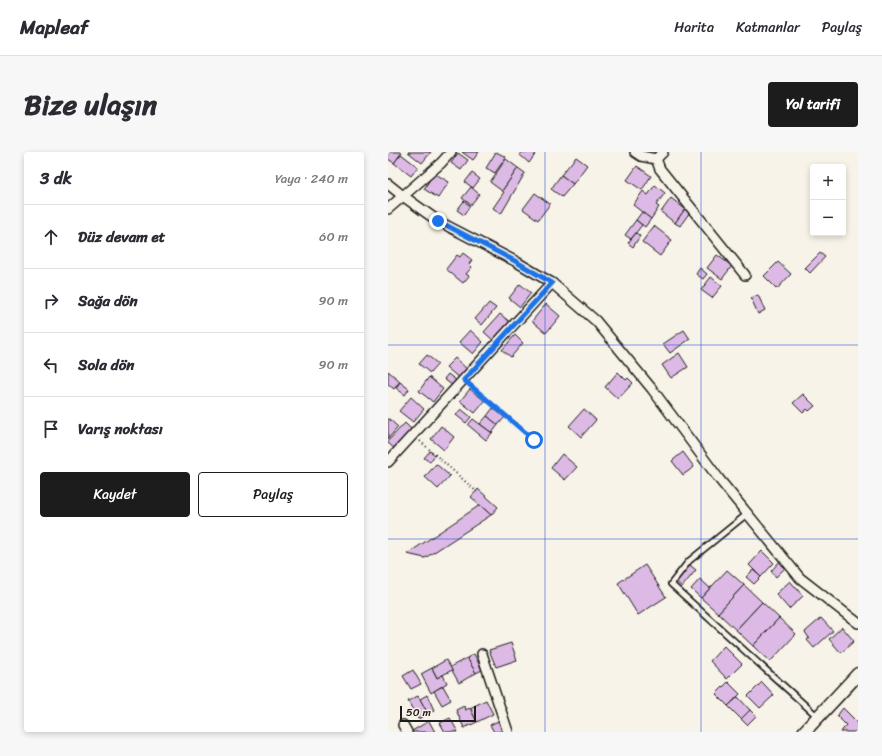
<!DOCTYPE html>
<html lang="tr">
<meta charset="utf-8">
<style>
:root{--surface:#fff;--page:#f7f7f7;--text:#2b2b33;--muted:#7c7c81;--line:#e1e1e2;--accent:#1c1c1c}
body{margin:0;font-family:Sriracha,sans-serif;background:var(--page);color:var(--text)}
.controls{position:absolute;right:12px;top:12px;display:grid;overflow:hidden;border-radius:4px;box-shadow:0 2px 6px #0003}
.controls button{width:36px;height:36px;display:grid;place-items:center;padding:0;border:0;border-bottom:1px solid var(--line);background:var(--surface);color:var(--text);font:20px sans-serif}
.scale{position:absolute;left:12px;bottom:10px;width:76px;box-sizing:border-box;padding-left:4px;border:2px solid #1c1c1c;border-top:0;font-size:11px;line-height:14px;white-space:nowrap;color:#1c1c1c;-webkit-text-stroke:3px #f7f3e8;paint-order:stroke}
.stop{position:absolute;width:12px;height:12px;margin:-9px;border:3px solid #1a73e8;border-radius:50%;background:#fff}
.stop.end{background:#1a73e8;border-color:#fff;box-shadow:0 1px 4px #0008}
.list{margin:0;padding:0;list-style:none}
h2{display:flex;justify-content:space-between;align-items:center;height:52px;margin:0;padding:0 16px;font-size:17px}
h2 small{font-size:13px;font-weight:400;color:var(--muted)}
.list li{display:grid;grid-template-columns:26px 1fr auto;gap:12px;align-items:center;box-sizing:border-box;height:64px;padding:0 16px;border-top:1px solid var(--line)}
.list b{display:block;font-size:15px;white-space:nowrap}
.list em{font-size:13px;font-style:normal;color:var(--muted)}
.actions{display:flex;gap:8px;padding:12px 16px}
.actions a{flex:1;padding:9px 0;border:1px solid var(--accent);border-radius:4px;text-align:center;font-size:14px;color:var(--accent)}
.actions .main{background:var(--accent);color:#fff}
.icon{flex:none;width:22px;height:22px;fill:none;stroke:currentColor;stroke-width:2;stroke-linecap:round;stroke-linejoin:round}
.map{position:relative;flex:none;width:470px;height:580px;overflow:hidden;border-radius:4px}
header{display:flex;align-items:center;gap:24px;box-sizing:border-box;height:56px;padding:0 20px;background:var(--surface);border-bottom:1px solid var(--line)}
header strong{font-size:19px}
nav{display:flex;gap:22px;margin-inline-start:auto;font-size:14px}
.intro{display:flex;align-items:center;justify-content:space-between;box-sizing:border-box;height:96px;padding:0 24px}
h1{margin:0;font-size:28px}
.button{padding:10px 18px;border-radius:4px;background:var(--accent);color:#fff;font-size:14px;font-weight:700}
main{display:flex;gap:24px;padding:0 24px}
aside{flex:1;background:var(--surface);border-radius:4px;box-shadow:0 2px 6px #0003}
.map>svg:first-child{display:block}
</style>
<header>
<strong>Mapleaf</strong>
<nav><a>Harita</a><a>Katmanlar</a><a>Paylaş</a></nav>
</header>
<div class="intro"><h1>Bize ulaşın</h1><a class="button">Yol tarifi</a></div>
<main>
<aside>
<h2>3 dk<small>Yaya · 240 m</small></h2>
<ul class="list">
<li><svg class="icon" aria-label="ahead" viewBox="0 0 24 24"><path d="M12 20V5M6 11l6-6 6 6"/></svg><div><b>Düz devam et</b></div><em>60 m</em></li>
<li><svg class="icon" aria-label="right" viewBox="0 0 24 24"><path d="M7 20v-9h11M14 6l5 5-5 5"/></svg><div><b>Sağa dön</b></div><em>90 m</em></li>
<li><svg class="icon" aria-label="left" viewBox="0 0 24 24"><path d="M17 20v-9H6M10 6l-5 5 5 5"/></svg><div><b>Sola dön</b></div><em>90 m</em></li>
<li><svg class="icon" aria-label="arrive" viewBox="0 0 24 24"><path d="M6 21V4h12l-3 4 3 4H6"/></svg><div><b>Varış noktası</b></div></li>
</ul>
<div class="actions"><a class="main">Kaydet</a><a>Paylaş</a></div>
</aside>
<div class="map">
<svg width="470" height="580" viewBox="0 0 470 580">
<rect width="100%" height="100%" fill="#f7f3e8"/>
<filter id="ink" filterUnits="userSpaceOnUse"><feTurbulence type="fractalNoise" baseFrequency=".025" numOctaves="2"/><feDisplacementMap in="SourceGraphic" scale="8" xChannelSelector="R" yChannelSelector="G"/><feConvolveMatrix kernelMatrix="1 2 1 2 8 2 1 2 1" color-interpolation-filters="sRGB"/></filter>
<g filter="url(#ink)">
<!-- building -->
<g fill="#dcbae5" stroke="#1c1c1c">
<path d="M 0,0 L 14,0 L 6,11 L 0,7 Z"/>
<path d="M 20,0 L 43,0 L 34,11 Z"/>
<path d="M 74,0 L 91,0 L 85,8 Z"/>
<path d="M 108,0 L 118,5 L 107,21 L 98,16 Z"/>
<path d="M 134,0 L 149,0 L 141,11 L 132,3 Z"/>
<path d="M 70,1 L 80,8 L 73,18 L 63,11 Z"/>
<path d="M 13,2 L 30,15 L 23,24 L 6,11 Z"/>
<path d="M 188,5 L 199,13 L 185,32 L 173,23 Z"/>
<path d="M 118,7 L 130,16 L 114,39 L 102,30 Z"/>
<path d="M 249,14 L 263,24 L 254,38 L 239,28 Z"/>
<path d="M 130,16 L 137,21 L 113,62 L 105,56 L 116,40 L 114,39 Z"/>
<path d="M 46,21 L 61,30 L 50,46 L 36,37 Z"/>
<path d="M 84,21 L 92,27 L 85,36 L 77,30 Z"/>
<path d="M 173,23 L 185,32 L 174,45 L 163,37 Z"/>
<path d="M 267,33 L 277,41 L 268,53 L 271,55 L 263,67 L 245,53 L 255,39 L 260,43 Z"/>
<path d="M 83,35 L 91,42 L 83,53 L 74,46 Z"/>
<path d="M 147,41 L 162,52 L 150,68 L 135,57 Z"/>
<path d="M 283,46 L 297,57 L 287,71 L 273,60 Z"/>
<path d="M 76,49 L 82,54 L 76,63 L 69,58 Z"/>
<path d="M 297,57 L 302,60 L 292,74 L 287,71 Z"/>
<path d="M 254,60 L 263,67 L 257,75 L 248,68 Z"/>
<path d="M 248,68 L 254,73 L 243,87 L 237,83 Z"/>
<path d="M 266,74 L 284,88 L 272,104 L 254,90 Z"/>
<path d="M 248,81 L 252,84 L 245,95 L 240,91 Z"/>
<path d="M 75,101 L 84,108 L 81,112 L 84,115 L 78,122 L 81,124 L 75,131 L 58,117 L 69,103 L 72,105 Z"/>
<path d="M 432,101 L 437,105 L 422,121 L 417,116 Z"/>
<path d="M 329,103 L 344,114 L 334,127 L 319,116 Z"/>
<path d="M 390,110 L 403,122 L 389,137 L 376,124 Z"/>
<path d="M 312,116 L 319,122 L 315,127 L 308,122 Z"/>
<path d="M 323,125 L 334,134 L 324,146 L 313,138 Z"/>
<path d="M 132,132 L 143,141 L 132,155 L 121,146 Z"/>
<path d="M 370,143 L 377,158 L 370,162 L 363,146 Z"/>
<path d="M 101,151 L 108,156 L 94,173 L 87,167 Z"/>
<path d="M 158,152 L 172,164 L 158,181 L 144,169 Z"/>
<path d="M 112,162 L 122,170 L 106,189 L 96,180 Z"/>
<path d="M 82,178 L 95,190 L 85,202 L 71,190 Z"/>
<path d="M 296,178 L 302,187 L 282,201 L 275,192 Z"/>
<path d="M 127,183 L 135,191 L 123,205 L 114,198 Z"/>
<path d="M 291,201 L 300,215 L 283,226 L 274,213 Z"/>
<path d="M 39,203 L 50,212 L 42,221 L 31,212 Z"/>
<path d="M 67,206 L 80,218 L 72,227 L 58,215 Z"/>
<path d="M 0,219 L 12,229 L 6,237 L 0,232 Z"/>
<path d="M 230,220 L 238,228 L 240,226 L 245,231 L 230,247 L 217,235 Z"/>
<path d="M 60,222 L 69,229 L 65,234 L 56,227 Z"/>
<path d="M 41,225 L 55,237 L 45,250 L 31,239 Z"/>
<path d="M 12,230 L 21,237 L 17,243 L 8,236 Z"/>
<path d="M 82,237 L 97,249 L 87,261 L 72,249 Z"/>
<path d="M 415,242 L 427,254 L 421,259 L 419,257 L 415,261 L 405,251 Z"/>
<path d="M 23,245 L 36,257 L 25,270 L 11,259 Z"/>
<path d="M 105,256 L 117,265 L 110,273 L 99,264 Z"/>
<path d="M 73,257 L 83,265 L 78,271 L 68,263 Z"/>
<path d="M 196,257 L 208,268 L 193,285 L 181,274 Z"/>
<path d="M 99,264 L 110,273 L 104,281 L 92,272 Z"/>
<path d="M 0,266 L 10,275 L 0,287 Z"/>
<path d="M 85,267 L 104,281 L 98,288 L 80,273 Z"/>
<path d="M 17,271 L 24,278 L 7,297 L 0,291 L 0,289 Z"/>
<path d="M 53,274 L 66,285 L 56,298 L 43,287 Z"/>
<path d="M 42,299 L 47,303 L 42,310 L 36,306 Z"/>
<path d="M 295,300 L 306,315 L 295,323 L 284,309 Z"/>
<path d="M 174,302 L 189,315 L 177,328 L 163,316 Z"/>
<path d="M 48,312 L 62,324 L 50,337 L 37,325 Z"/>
<path d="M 90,337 L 110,355 L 103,363 L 83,345 Z"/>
<path d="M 92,353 L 103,363 L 37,406 L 19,402 Z"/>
<path d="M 374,399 L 386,411 L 373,425 L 361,413 Z"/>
<path d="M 393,408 L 399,414 L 388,425 L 383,419 Z"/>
<path d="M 298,410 L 308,418 L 294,435 L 284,426 Z"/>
<path d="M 257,413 L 278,445 L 250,463 L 230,431 Z"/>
<path d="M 339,418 L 356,433 L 330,461 L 313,446 Z"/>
<path d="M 365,418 L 373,425 L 366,432 L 358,425 Z"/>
<path d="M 312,427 L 322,436 L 313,446 L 303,437 Z"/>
<path d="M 402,429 L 415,444 L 401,457 L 388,442 Z"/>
<path d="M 356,433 L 374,450 L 348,478 L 330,461 Z"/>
<path d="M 374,450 L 391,466 L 365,494 L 348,478 Z"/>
<path d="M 391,466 L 408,482 L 382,510 L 365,494 Z"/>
<path d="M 433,466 L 445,479 L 426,496 L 419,488 L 421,486 L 417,480 Z"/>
<path d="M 454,475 L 466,489 L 453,501 L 441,487 Z"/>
<path d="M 123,491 L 129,508 L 108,515 L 101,498 Z"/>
<path d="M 336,494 L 354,512 L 339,527 L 322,509 Z"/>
<path d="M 86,502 L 94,518 L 88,521 L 79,506 Z"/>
<path d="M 79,506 L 88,521 L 71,531 L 62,515 Z"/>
<path d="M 58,508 L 64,518 L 49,526 L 44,516 Z"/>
<path d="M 44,516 L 49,526 L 55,523 L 59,531 L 43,541 L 33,522 Z"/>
<path d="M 25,518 L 33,532 L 23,537 L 15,524 Z"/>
<path d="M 340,530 L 352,542 L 340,554 L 328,542 Z"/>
<path d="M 374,530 L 386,543 L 372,556 L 360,544 Z"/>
<path d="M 55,534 L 63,548 L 54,553 L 46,539 Z"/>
<path d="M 39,543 L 46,558 L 40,562 L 32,547 Z"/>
<path d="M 30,544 L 40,562 L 30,567 L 20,549 Z"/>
<path d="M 350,545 L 362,558 L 353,567 L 340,554 Z"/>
<path d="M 98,548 L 105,562 L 89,570 L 82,556 Z"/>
<path d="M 76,554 L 77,558 L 82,556 L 89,570 L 76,576 L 68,558 Z"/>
<path d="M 455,556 L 470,571 L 470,580 L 453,580 L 458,573 L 449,564 Z"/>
<path d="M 362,558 L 368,564 L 359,573 L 353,567 Z"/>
<path d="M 62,566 L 70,580 L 57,580 L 52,571 Z"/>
<path d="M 41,569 L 47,580 L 24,580 L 24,579 Z"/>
<path d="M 110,569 L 115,579 L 106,580 L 102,573 Z"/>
</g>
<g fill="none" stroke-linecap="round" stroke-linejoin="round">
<defs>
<path id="service" d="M 359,362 L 301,409 L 283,432 L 429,564"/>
<g id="minor">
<path d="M 247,0 L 253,4 L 268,7 L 275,0"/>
<path d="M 268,7 L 272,17 L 357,123"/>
<path d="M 0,32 L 15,44 L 50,69 L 127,109 L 164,131 L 208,169 L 264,237 L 331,327 L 412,426 L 470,471"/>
<path d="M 0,57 L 53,11 L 63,0"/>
<path d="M 0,310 L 164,131"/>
<path d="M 94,502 L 120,580"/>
<path d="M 15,573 L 19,580"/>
</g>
<path id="secondary" d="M 416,580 L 470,522"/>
</defs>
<!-- service casing -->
<use href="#service" stroke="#1c1c1c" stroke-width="8"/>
<!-- minor casing -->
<use href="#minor" stroke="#1c1c1c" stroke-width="12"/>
<!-- secondary casing -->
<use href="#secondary" stroke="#1c1c1c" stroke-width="15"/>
<!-- path -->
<g stroke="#1c1c1c" stroke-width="2" stroke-dasharray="1 3" stroke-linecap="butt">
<path d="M 82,233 L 146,288"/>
<path d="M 32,289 L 89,340"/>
</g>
<!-- service -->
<use href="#service" stroke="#f7f3e8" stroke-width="4.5"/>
<!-- minor -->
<use href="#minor" stroke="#f7f3e8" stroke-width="9"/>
<!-- secondary -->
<use href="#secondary" stroke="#f7f3e8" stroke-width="12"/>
</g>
</g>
<g fill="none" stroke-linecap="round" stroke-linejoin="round" filter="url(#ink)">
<!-- route -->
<path stroke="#1a73e8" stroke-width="5" d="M 50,69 L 127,109 L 164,131 L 76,228 L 146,288"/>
</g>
<!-- grid -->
<path fill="none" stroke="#1d4ed8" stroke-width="1" stroke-opacity="0.55" d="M 157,0 L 157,580M 313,0 L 313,580M 0,193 L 470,193M 0,387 L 470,387"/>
</svg>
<div class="controls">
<button>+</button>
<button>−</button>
</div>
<div class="scale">50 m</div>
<div class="stop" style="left:146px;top:288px"></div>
<div class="stop end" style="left:50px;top:69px"></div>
</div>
</main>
